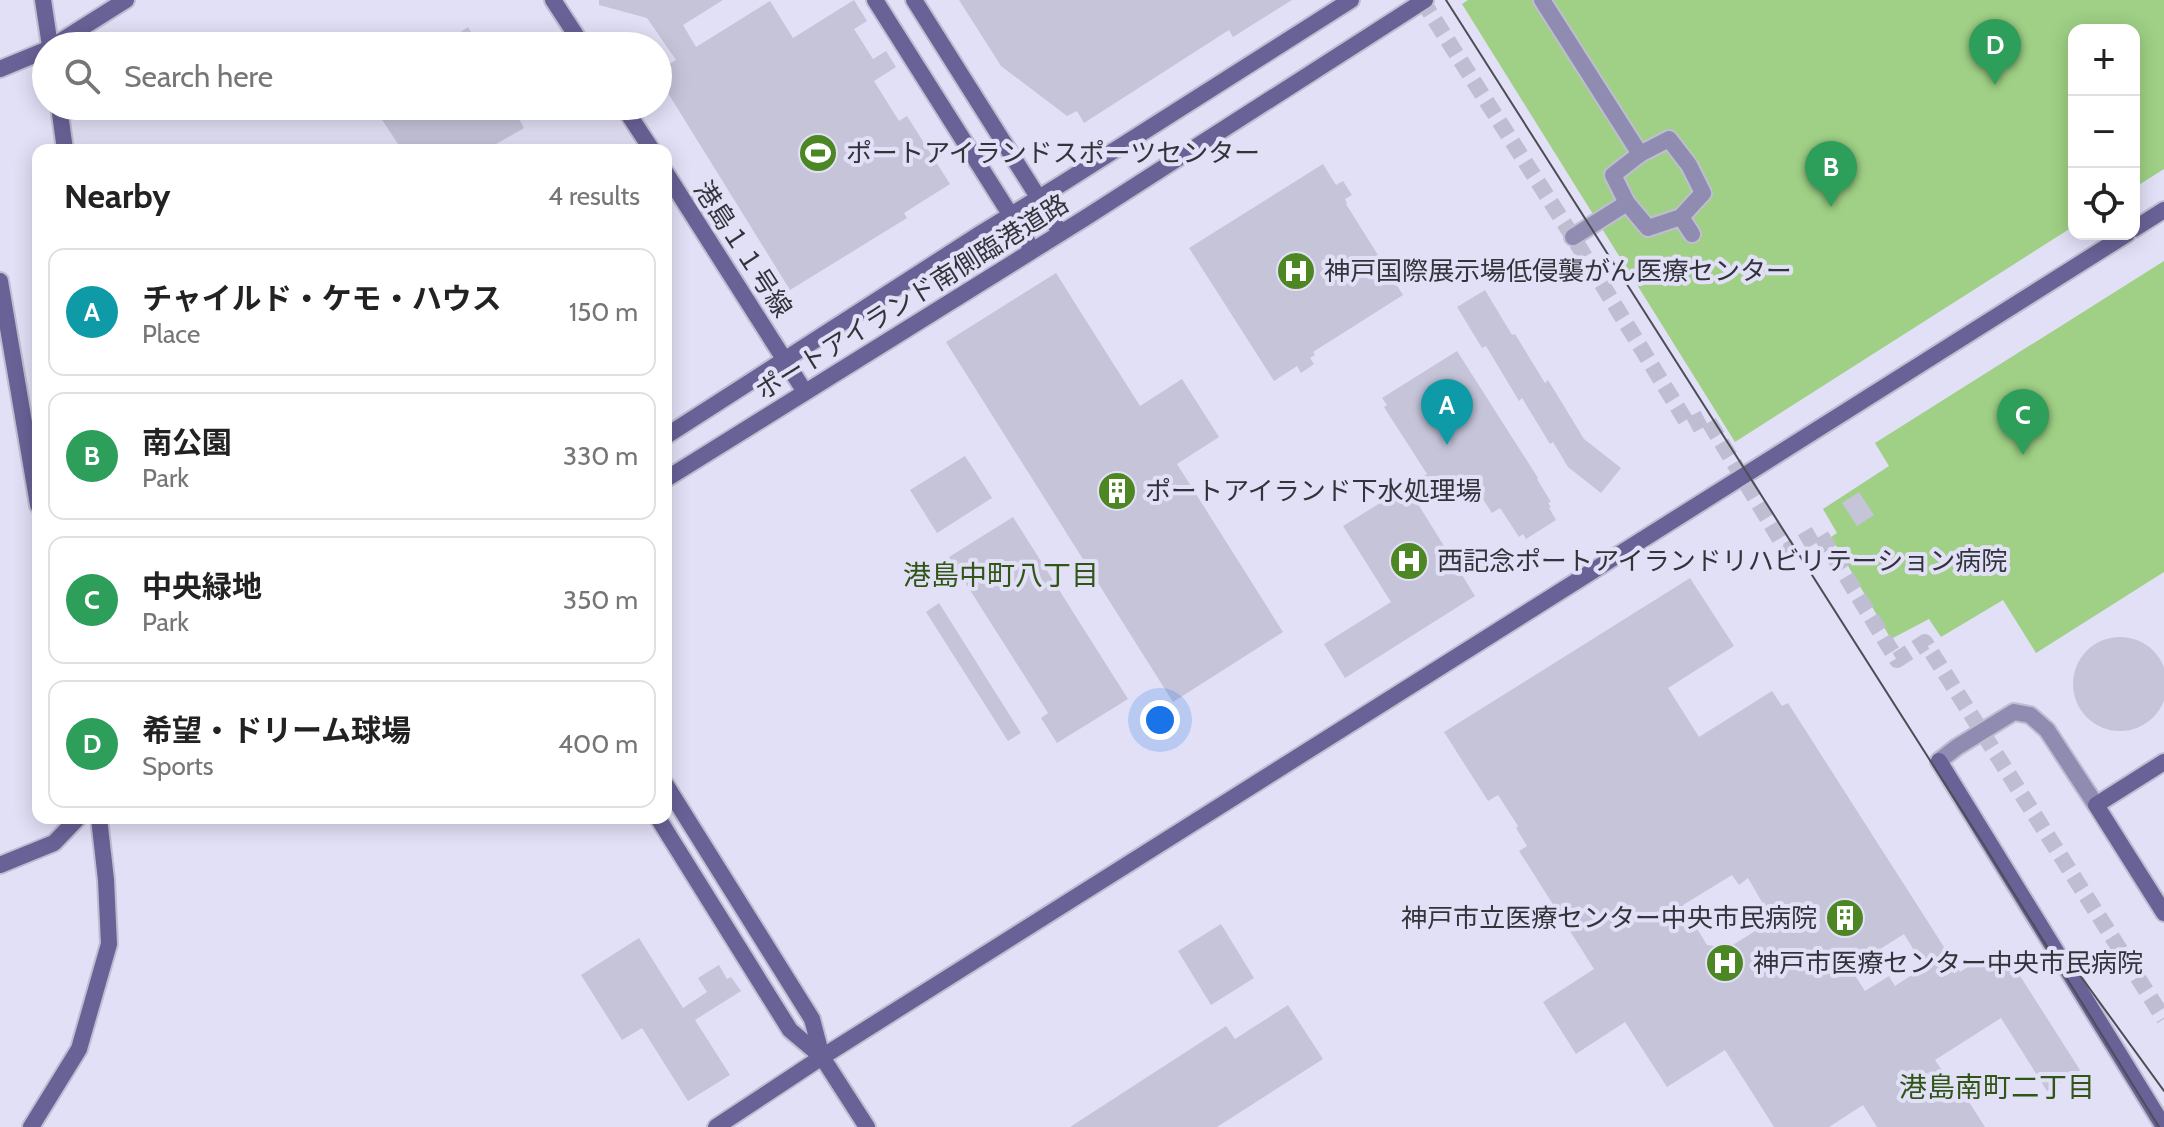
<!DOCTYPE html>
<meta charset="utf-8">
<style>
:root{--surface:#fff;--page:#f2f2f2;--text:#222;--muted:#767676;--line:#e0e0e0;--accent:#d93025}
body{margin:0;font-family:Cabin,"Noto Sans JP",sans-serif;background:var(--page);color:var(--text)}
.controls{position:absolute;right:24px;top:24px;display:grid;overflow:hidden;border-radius:16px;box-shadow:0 4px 20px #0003}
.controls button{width:72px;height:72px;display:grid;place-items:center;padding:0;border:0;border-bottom:2px solid var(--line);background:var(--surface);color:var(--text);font:40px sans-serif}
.you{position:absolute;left:1160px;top:720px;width:28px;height:28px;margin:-20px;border:6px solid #fff;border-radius:50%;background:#1a73e8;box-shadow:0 0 0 12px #1a73e833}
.badge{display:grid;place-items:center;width:52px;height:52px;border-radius:50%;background:var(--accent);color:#fff;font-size:26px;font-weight:700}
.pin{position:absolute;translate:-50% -66px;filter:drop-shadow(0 2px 4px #0008)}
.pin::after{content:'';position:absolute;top:42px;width:28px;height:24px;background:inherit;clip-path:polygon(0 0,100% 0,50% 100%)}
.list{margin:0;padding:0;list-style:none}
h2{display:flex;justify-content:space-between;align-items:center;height:104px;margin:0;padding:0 32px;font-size:34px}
h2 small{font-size:26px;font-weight:400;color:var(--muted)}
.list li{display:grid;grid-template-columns:52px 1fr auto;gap:24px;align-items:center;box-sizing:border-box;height:128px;margin:0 16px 16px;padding:0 16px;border:2px solid var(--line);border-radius:16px}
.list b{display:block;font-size:30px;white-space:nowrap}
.list p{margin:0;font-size:26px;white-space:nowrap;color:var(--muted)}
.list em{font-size:26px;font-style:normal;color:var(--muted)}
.icon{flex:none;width:44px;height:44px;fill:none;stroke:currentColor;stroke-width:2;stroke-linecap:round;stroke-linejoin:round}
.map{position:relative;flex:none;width:2164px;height:1127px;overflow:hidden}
.search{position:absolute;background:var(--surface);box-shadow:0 4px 20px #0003;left:32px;top:32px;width:640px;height:88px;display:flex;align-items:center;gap:20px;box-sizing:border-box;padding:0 28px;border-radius:44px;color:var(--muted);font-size:30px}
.panel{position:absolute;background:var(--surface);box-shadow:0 4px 20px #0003;left:32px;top:144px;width:640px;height:680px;border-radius:16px}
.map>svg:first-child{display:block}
</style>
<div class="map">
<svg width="2164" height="1127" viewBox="0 0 2164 1127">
<rect width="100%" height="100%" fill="#e2e0f6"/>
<!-- green -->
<g fill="#9fd085">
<path d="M 1468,0 L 2164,0 L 2164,169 L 2134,188 L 2134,30 L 2074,30 L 2074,226 L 1735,442 L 1462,4 Z"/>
<path d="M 2164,261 L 2164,572 L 2036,653 L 2003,600 L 1941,637 L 1929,619 L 1891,639 L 1831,537 L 1837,533 L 1823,509 L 1889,466 L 1875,443 Z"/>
</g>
<!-- building -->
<g fill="#c5c4d9" fill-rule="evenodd">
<path d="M 599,0 L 723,0 L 683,25 L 696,47 L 770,1 L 793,38 L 854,0 L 867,21 L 854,29 L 873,59 L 886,51 L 896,67 L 874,81 L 899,121 L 907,116 L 950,184 L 904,213 L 907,218 L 790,290 L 658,77 L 658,71 L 676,60 L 647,18 L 599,5 Z"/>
<path d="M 959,0 L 1292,0 L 1233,37 L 1229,30 L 1084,123 L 1077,111 L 1067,116 L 1001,66 Z"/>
<path d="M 468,27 L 479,46 L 440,46 Z"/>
<path d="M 373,106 L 512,106 L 524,128 L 486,150 L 402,150 Z"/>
<path d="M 1323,164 L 1336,185 L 1343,181 L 1352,195 L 1345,199 L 1347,203 L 1346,204 L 1403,295 L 1313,352 L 1315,355 L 1310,358 L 1314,364 L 1301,373 L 1297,366 L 1274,381 L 1189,248 Z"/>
<path d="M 1056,273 L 1140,406 L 1182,379 L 1219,437 L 1177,464 L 1283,632 L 1173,702 L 946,342 Z"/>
<path d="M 1485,290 L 1512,335 L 1515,334 L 1545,383 L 1548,380 L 1584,439 L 1621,468 L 1601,493 L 1568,467 L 1553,442 L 1550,444 L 1522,398 L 1519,401 L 1486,346 L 1482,348 L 1457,307 Z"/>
<path d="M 1457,351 L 1538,478 L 1537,479 L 1551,502 L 1548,503 L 1551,507 L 1549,508 L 1556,520 L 1526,539 L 1523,534 L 1519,537 L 1500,508 L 1492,513 L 1473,484 L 1447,500 L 1441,490 L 1418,504 L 1475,596 L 1345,678 L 1324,644 L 1391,602 L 1343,526 L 1427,474 L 1384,407 L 1387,405 L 1382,398 Z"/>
<path d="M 965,456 L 992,498 L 937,533 L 910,490 Z"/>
<path d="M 1859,492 L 1874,515 L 1857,526 L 1842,503 Z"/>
<path d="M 1013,517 L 1128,699 L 1057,743 L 1041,718 L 1048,713 L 949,557 Z"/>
<path d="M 1690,578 L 1734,646 L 1668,688 L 1699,737 L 1772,691 L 1782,706 L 1788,703 L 1960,972 L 2001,946 L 2080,1070 L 2047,1091 L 2001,1018 L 1935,1060 L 1952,1085 L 1956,1082 L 1985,1127 L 1877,1127 L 1863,1105 L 1829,1127 L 1774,1127 L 1725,1050 L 1667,1087 L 1625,1022 L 1576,1054 L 1543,1002 L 1594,969 L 1519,851 L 1527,846 L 1516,828 L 1518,826 L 1498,795 L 1488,801 L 1444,732 ZM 1732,875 L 1739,885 L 1748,878 L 1766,909 L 1760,928 L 1728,948 L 1707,945 L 1683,905 ZM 1904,934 L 1924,967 L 1895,986 L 1889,976 L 1865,991 L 1850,968 Z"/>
<path d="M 939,603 L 1021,733 L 1008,741 L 926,612 Z"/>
<circle cx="2120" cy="684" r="47"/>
<path d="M 1221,924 L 1254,978 L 1211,1005 L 1178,951 Z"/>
<path d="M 639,938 L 683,1008 L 707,992 L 698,978 L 719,965 L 727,979 L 731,977 L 741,991 L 695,1020 L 730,1075 L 688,1101 L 642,1028 L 622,1040 L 581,975 Z"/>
<path d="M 1288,1005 L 1323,1059 L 1217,1127 L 1070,1127 L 1226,1026 L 1235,1039 Z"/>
</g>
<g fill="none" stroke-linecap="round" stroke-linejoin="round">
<!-- street-tunnel -->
<path stroke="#bfbdd1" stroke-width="16" stroke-dasharray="16 8" stroke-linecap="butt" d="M 1422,0 L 1573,237 L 1689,426 L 1706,417 L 1787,551 L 1819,532 L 1897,660 L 1925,642 L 2164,1019"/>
<defs>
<g id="street">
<path d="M 1542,0 L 1640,154"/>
<path d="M 1669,139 L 1689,165 L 1703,193 L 1681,217 L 1648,228 L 1627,203 L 1613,175 L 1640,154 Z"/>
<path d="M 1681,217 L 1692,234"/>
<path d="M 1573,237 L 1627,203"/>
<path d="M 1939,761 L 1957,747 L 2014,712 L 2030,715 L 2047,730 L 2096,805"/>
</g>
<g id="secondary">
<path d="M 43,0 L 50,46"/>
<path d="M 553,0 L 583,46"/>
<path d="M 875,0 L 1032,249"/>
<path d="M 914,0 L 1060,232"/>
<path d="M 53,46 L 126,0"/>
<path d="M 0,69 L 46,50"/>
<path d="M 59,106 L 65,150"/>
<path d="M 623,106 L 652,150"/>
<path d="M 666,173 L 805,392"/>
<path d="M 2134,229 L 2164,210"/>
<path d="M 0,281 L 38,505"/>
<path d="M 666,436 L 983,232 L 1063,183 L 1351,0"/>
<path d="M 666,479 L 1085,218 L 1425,0"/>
<path d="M 1939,761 L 2164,1127"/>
<path d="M 2164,762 L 2096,805 L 2164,913"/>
<path d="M 666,785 L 812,1019 L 822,1057 L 867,1127"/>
<path d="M 658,818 L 790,1030 L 822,1057"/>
<path d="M 0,865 L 54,843 L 78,818"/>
<path d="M 31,1127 L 79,1049 L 109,944 L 106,880 L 99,818"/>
<path d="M 716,1127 L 822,1057 L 2127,234"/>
</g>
</defs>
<!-- street casing -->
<use href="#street" stroke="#bfbdd1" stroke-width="20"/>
<!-- secondary casing -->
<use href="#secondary" stroke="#bfbdd1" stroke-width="20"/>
<!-- street -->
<use href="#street" stroke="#908cb1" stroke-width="16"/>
<!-- secondary -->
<use href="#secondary" stroke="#696297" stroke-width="16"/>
<!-- tram -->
<g stroke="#4d4d57" stroke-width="2">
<path d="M 1446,0 L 1982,842 L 2159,1127"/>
<path d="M 2066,956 L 2164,1091"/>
</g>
</g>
<!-- icons -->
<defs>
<symbol id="stadium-disc" viewBox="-11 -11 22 22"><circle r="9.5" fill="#4d8724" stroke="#e2e0f6"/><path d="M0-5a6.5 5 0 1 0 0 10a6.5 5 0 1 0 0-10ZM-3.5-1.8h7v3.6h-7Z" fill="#fff"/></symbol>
<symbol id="hospital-disc" viewBox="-11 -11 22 22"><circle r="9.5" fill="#4d8724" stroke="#e2e0f6"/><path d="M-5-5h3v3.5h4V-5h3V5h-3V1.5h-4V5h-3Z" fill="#fff"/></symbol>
<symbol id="building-disc" viewBox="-11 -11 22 22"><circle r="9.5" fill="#4d8724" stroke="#e2e0f6"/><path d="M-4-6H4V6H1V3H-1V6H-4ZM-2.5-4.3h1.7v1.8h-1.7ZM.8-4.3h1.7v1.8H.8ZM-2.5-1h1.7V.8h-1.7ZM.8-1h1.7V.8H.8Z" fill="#fff"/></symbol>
</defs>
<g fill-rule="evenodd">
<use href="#stadium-disc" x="796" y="131" width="44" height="44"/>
<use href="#hospital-disc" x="1274" y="249" width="44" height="44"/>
<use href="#building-disc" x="1095" y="469" width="44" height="44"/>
<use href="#hospital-disc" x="1387" y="539" width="44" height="44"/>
<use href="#building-disc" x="1823" y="896" width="44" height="44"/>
<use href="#hospital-disc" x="1703" y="941" width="44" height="44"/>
</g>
<g text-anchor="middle" stroke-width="8" stroke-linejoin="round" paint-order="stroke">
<!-- poi labels -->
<g font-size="26" fill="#33333b" stroke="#e2e0f6" text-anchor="start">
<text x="846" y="162">ポートアイランドスポーツセンター</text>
<text x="1324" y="280">神戸国際展示場低侵襲がん医療センター</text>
<text x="1145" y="500">ポートアイランド下水処理場</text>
<text x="1437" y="570">西記念ポートアイランドリハビリテーション病院</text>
<text x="1817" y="927" text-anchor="end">神戸市立医療センター中央市民病院</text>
<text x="1753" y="972">神戸市医療センター中央市民病院</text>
</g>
<!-- street labels -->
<g font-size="26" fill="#33333b" stroke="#e2e0f6">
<text transform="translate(743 249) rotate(57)" y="9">港島１１号線</text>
<text transform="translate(912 297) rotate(-32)" y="9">ポートアイランド南側臨港道路</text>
</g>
<!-- neighbourhood labels -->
<g font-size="28" fill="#305516" stroke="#e2e0f6">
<text x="1001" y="585">港島中町八丁目</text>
<text x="1997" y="1097">港島南町二丁目</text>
</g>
</g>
</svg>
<div class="controls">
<button>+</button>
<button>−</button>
<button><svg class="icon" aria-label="locate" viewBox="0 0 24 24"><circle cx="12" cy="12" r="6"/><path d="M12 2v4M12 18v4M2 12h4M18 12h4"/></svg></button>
</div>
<div class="you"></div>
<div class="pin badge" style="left:1447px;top:445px;background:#0f9aa8">A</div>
<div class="pin badge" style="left:1831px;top:207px;background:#2e9e5b">B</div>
<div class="pin badge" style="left:2023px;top:455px;background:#2e9e5b">C</div>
<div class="pin badge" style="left:1995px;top:85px;background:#2e9e5b">D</div>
<div class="search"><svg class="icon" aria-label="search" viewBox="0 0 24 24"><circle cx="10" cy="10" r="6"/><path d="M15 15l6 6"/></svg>Search here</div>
<section class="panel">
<h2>Nearby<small>4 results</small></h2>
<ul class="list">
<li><span class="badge" style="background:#0f9aa8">A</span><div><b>チャイルド・ケモ・ハウス</b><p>Place</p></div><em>150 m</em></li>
<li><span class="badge" style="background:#2e9e5b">B</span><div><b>南公園</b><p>Park</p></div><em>330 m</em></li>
<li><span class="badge" style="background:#2e9e5b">C</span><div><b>中央緑地</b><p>Park</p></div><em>350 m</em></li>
<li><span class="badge" style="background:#2e9e5b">D</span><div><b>希望・ドリーム球場</b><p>Sports</p></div><em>400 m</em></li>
</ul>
</section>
</div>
